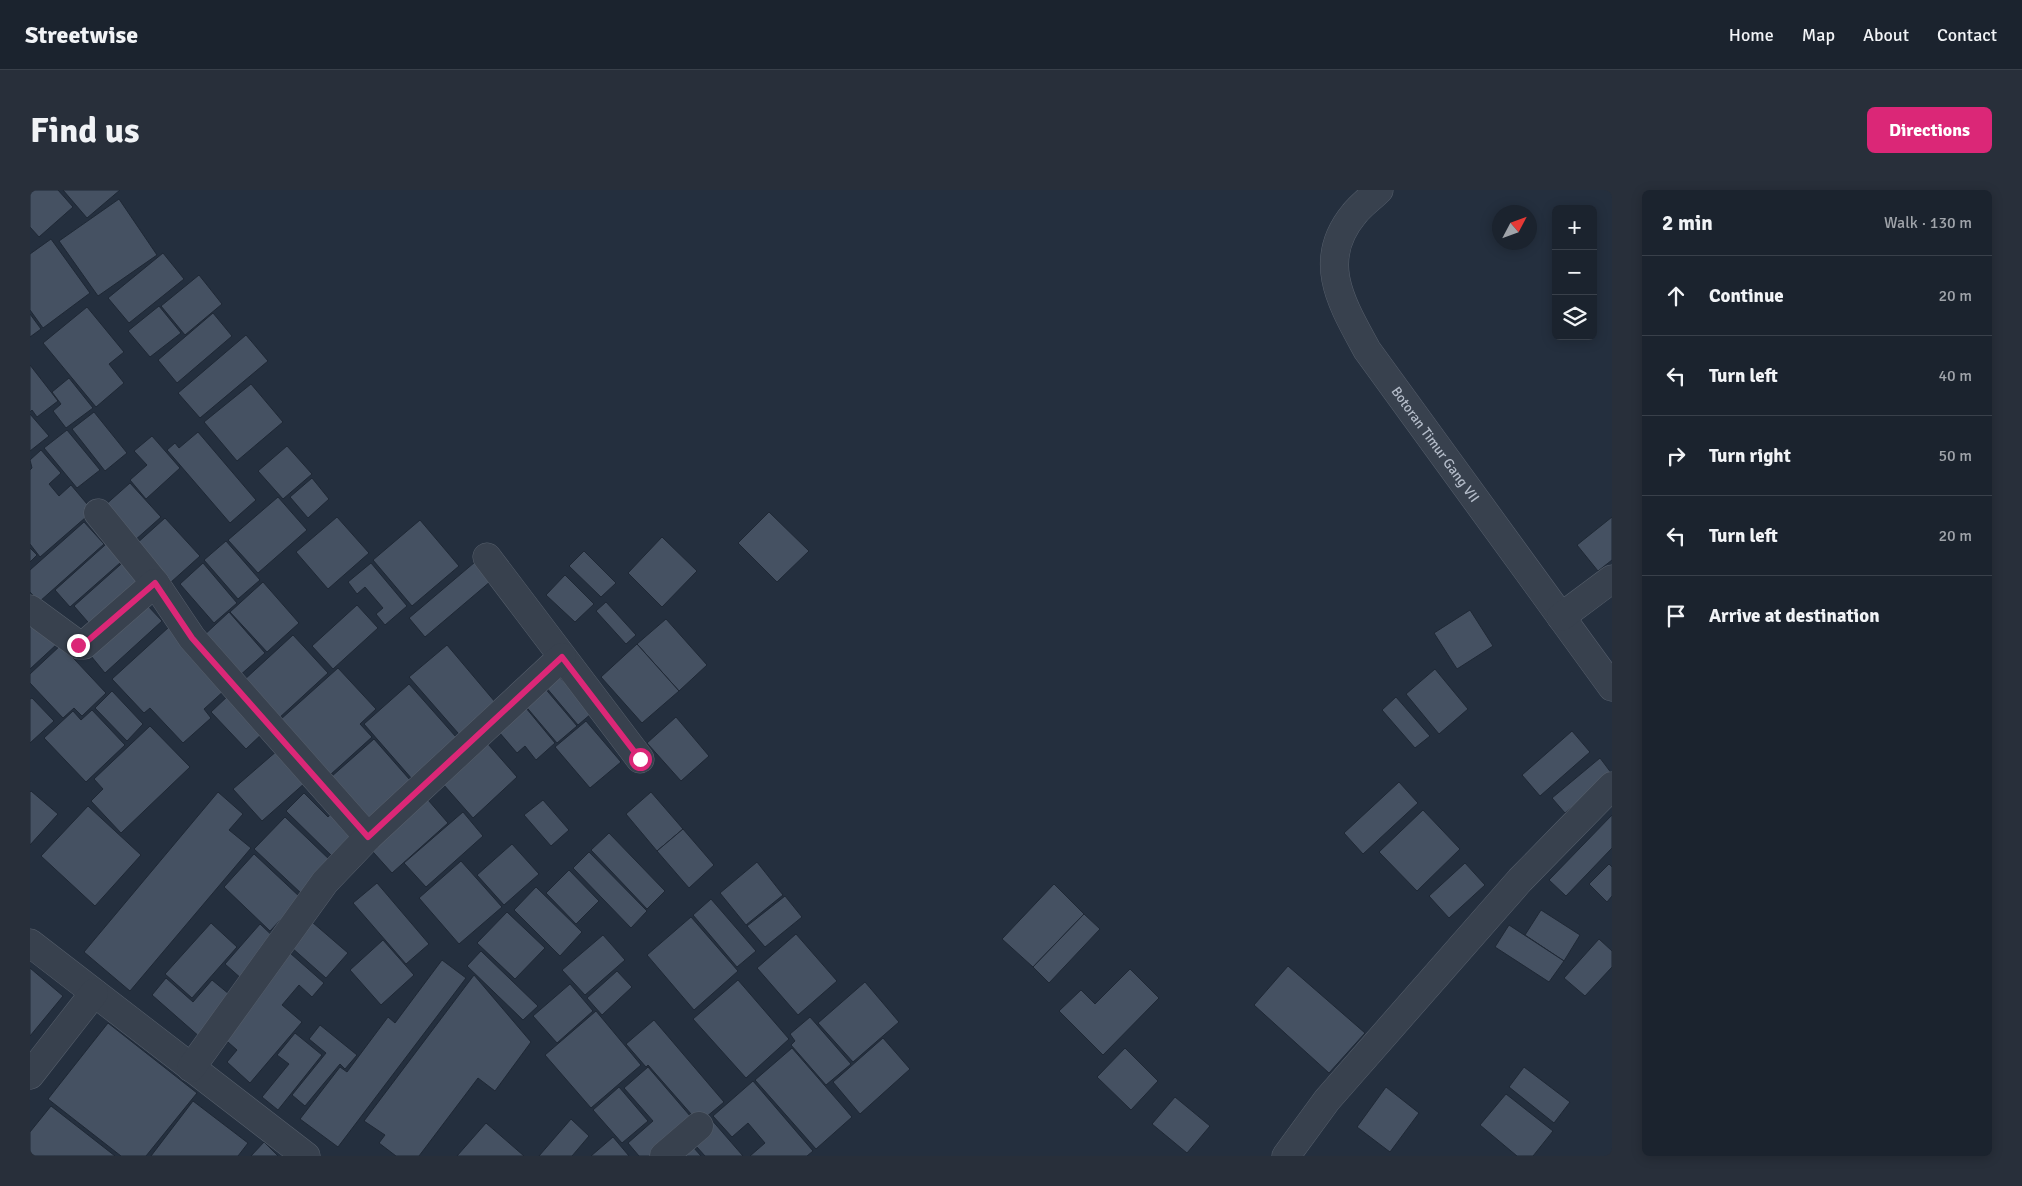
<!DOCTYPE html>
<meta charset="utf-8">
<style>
:root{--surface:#1b232e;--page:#282f3a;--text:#f1f3f6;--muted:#a0a4aa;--line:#39404a;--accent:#db2777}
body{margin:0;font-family:Signika,sans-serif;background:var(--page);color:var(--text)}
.controls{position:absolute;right:15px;top:15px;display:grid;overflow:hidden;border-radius:8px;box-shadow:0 2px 12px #0003}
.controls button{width:45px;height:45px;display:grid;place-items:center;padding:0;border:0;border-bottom:1px solid var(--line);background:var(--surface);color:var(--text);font:25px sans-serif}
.compass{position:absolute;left:1462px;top:15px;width:45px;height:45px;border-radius:50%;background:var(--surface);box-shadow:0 2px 12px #0003;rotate:49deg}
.stop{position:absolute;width:15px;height:15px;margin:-11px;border:4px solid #db2777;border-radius:50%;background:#fff}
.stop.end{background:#db2777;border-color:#fff;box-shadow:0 1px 5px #0008}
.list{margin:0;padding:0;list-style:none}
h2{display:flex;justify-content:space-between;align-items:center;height:65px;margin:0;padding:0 20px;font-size:21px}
h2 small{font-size:16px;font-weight:400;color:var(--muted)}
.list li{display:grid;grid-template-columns:32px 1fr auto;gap:15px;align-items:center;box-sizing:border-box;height:80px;padding:0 20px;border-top:1px solid var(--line)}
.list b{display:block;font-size:19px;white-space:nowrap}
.list em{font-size:16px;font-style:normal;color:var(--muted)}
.icon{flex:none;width:28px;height:28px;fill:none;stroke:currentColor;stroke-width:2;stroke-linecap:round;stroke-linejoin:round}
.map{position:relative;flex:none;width:1582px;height:966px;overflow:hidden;border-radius:8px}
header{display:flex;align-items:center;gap:30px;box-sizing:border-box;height:70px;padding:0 25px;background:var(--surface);border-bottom:1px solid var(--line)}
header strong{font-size:24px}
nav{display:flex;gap:28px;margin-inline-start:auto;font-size:18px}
.intro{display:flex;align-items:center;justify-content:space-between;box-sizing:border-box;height:120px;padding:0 30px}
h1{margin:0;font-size:35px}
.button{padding:12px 22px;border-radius:8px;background:var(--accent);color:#fff;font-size:18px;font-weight:700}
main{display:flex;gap:30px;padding:0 30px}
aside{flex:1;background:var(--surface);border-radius:8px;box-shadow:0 2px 12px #0003}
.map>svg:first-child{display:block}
</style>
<header>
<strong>Streetwise</strong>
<nav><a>Home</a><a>Map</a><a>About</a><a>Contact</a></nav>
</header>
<div class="intro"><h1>Find us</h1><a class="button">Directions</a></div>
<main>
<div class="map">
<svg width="1582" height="966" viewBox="0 0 1582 966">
<rect width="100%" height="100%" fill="#242f3e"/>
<!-- building -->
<g fill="#455162" stroke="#1f2835">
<path d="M 0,0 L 28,0 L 43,17 L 9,47 L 0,37 Z"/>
<path d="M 33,0 L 90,0 L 57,28 Z"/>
<path d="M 89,9 L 127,65 L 68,106 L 29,51 Z"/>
<path d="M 21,49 L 60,103 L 13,138 L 0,120 L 0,64 Z"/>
<path d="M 133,63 L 154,89 L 99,133 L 78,108 Z"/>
<path d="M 169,85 L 192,114 L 155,145 L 131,116 Z"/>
<path d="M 129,116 L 151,143 L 120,167 L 98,141 Z"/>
<path d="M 57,117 L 94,162 L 79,174 L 94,193 L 66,217 L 13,153 Z"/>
<path d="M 183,123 L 202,146 L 147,193 L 128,170 Z"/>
<path d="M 0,124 L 11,139 L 0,147 Z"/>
<path d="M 216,145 L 238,171 L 170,228 L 148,203 Z"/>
<path d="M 0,175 L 28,211 L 7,227 L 2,220 L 0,222 Z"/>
<path d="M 39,188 L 63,218 L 36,238 L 23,221 L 31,214 L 22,202 Z"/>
<path d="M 221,194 L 253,232 L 207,271 L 174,232 Z"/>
<path d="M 64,222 L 97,263 L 75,281 L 42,239 Z"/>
<path d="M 0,224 L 19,246 L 0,261 Z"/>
<path d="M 37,240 L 70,280 L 47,298 L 14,258 Z"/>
<path d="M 168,242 L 226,310 L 200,333 L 137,260 L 145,253 L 149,258 Z"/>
<path d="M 122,246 L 150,278 L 116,309 L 100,290 L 117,275 L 104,261 Z"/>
<path d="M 257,256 L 282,284 L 253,309 L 228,281 Z"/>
<path d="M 11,260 L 31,283 L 19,294 L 29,306 L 41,295 L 63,321 L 10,367 L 0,354 L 0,280 L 2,278 L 0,270 Z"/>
<path d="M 282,288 L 299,309 L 278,328 L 260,307 Z"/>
<path d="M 100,293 L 131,327 L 104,351 L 73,317 Z"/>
<path d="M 248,307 L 277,340 L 228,383 L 198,350 Z"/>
<path d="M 739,322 L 779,361 L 747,392 L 708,353 Z"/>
<path d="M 307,327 L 339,363 L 298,399 L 266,362 Z"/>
<path d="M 1582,327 L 1582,370 L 1568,381 L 1547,355 Z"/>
<path d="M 135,328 L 170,366 L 140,393 L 105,355 Z"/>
<path d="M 390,330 L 429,376 L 382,416 L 343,370 Z"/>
<path d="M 54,332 L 74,354 L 9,412 L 0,402 L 0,380 Z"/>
<path d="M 84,347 L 99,365 L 40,417 L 25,400 Z"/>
<path d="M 632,347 L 667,381 L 632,417 L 598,383 Z"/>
<path d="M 196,351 L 230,390 L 208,409 L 174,370 Z"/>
<path d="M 0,358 L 7,365 L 0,372 Z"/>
<path d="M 554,361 L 586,393 L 571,407 L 539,376 Z"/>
<path d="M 99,367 L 119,389 L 64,439 L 44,416 Z"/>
<path d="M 445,372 L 461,391 L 395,447 L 379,428 Z"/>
<path d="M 173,373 L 207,413 L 184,433 L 150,394 Z"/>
<path d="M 341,373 L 377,416 L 355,435 L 346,424 L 353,418 L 335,397 L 327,404 L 318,392 Z"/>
<path d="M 535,385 L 564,414 L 545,432 L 516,405 Z"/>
<path d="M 233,392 L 269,433 L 237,462 L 200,422 Z"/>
<path d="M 576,412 L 606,445 L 596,454 L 566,421 Z"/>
<path d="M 117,415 L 132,431 L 75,483 L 61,466 Z"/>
<path d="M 327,415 L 348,438 L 303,479 L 282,456 Z"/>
<path d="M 1440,420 L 1463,456 L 1427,479 L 1404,443 Z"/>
<path d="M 199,422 L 235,463 L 208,487 L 172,447 Z"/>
<path d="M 0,425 L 27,454 L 0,479 Z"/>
<path d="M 636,429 L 677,475 L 649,501 L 607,454 Z"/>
<path d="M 139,437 L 196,499 L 174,519 L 181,528 L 153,553 L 120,518 L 114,523 L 82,489 Z"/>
<path d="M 263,445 L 298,483 L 248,529 L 213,491 Z"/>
<path d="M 607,454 L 649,501 L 612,533 L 571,487 Z"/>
<path d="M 31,455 L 76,503 L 52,526 L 44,518 L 33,528 L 0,493 L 0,484 Z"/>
<path d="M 417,455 L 471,519 L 435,551 L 379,487 Z"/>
<path d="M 308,478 L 346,519 L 330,534 L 342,547 L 300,585 L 250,530 Z"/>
<path d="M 1405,479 L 1438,519 L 1409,544 L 1376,504 Z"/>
<path d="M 528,485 L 562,523 L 548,535 L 515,496 Z"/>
<path d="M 379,494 L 434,556 L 389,597 L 334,534 Z"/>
<path d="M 513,496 L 547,536 L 527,553 L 493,513 Z"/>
<path d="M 82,501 L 113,534 L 97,551 L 65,518 Z"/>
<path d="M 200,504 L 235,541 L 216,559 L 181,522 Z"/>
<path d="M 1366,507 L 1400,546 L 1385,558 L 1352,520 Z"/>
<path d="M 2,508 L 24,531 L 0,553 L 0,509 Z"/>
<path d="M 491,512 L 525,553 L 506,570 L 495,556 L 487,563 L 463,535 Z"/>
<path d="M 62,520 L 95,555 L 56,592 L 14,548 L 43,521 L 51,530 Z"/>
<path d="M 646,527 L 679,566 L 651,591 L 617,553 Z"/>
<path d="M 556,531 L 591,572 L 560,598 L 525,557 Z"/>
<path d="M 120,536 L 160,577 L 91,643 L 61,611 L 73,599 L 64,589 Z"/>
<path d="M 1542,541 L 1560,562 L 1510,606 L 1492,585 Z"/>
<path d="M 344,549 L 387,598 L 337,643 L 301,587 Z"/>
<path d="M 458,554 L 487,587 L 443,628 L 413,594 Z"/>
<path d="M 248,560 L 276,592 L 232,631 L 203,599 Z"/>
<path d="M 1570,568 L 1582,584 L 1535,623 L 1522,608 Z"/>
<path d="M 1369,592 L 1388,613 L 1333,664 L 1314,643 Z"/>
<path d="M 1,601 L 28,624 L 0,655 L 0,602 Z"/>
<path d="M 188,602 L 213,624 L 199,640 L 221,658 L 100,801 L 54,762 Z"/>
<path d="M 621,602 L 653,639 L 627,661 L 596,624 Z"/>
<path d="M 274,603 L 298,627 L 305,619 L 333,645 L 307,671 L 256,621 Z"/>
<path d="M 392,603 L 418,633 L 362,683 L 335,653 Z"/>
<path d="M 513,610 L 539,640 L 521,656 L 494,625 Z"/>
<path d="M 58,616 L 111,665 L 65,716 L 11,666 Z"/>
<path d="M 1393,620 L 1430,659 L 1387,701 L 1349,662 Z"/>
<path d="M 433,622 L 453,646 L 396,697 L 374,673 Z"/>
<path d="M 1582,625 L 1582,658 L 1536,706 L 1519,690 Z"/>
<path d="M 255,627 L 303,673 L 273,705 L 224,659 Z"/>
<path d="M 653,639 L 684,675 L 659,698 L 627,661 Z"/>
<path d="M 579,643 L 635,701 L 617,719 L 561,660 Z"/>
<path d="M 482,654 L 509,684 L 474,715 L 447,685 Z"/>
<path d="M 559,662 L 617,721 L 601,738 L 543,678 Z"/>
<path d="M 224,664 L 271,708 L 240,741 L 194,697 Z"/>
<path d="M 431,671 L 472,717 L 429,754 L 389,708 Z"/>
<path d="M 727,672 L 753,705 L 716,735 L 690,703 Z"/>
<path d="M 1435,673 L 1455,695 L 1419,728 L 1399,706 Z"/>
<path d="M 1579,674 L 1582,677 L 1582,706 L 1577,712 L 1559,694 Z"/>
<path d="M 539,680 L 569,711 L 546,734 L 516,703 Z"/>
<path d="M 347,693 L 399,754 L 376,774 L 323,713 Z"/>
<path d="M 1024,694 L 1054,724 L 1003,777 L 972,749 Z"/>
<path d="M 506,697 L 552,742 L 530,766 L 484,720 Z"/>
<path d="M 755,706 L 772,727 L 735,757 L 717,736 Z"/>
<path d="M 681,709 L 726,761 L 707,777 L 663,725 Z"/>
<path d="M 1511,720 L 1550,745 L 1534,771 L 1495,745 Z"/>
<path d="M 477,722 L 515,758 L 485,789 L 447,753 Z"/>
<path d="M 1054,724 L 1070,739 L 1019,793 L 1003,777 Z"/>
<path d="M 661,727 L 708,781 L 664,820 L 617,765 Z"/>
<path d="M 282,732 L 318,763 L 296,788 L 261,757 Z"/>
<path d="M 181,733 L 207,757 L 162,808 L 135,784 Z"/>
<path d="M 230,734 L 249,752 L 213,790 L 195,774 Z"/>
<path d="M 1479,735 L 1534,771 L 1519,792 L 1465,757 Z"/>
<path d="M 766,744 L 807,791 L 768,825 L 727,778 Z"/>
<path d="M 573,745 L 595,770 L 555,805 L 532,780 Z"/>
<path d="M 1569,749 L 1582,761 L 1582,777 L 1555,806 L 1534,788 Z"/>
<path d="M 353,750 L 384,785 L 351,815 L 320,780 Z"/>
<path d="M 451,761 L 508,816 L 493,830 L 437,776 Z"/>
<path d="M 260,763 L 294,793 L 282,807 L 269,795 L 252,815 L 272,832 L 220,893 L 197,872 L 207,860 L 190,845 Z"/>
<path d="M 412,770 L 436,788 L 308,957 L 270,929 L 310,877 L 317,882 L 358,827 L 365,833 Z"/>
<path d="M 1258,776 L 1335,843 L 1299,883 L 1224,815 Z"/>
<path d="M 0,778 L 33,806 L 0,846 Z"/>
<path d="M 1100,779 L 1129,808 L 1073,865 L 1029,821 L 1051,800 L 1065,814 Z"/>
<path d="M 587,781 L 602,797 L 572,825 L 557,808 Z"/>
<path d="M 444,785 L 501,852 L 465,901 L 448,888 L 389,966 L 366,966 L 349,953 L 355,945 L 334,931 Z"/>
<path d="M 136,788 L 163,812 L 182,790 L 205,809 L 171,848 L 122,805 Z"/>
<path d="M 708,790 L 759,849 L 716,888 L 663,829 Z"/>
<path d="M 835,792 L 869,832 L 823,872 L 788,833 Z"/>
<path d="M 540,794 L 563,821 L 527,853 L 503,826 Z"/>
<path d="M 566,821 L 611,875 L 561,918 L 515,865 Z"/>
<path d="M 780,827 L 821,874 L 796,895 L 761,855 L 765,851 L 760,844 Z"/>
<path d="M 624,830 L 694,912 L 669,933 L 618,875 L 616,877 L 596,854 Z"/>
<path d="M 78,833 L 167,903 L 116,966 L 91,966 L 18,909 Z"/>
<path d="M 290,835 L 327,865 L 315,879 L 310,874 L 275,916 L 262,905 L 296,863 L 279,849 Z"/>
<path d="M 265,843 L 292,865 L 248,920 L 232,907 L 259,874 L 247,865 Z"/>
<path d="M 853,848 L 880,879 L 830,924 L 803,892 Z"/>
<path d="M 762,858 L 822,927 L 786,959 L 725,890 Z"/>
<path d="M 1095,858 L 1128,891 L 1101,920 L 1067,887 Z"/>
<path d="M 618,877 L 667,934 L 631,966 L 609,966 L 598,953 L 623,931 L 594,898 Z"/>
<path d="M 1494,877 L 1540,912 L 1524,933 L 1479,897 Z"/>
<path d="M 723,891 L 783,961 L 777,966 L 720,966 L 735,953 L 718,933 L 702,947 L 683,926 Z"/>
<path d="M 589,897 L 618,931 L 592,953 L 563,920 Z"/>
<path d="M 1356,897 L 1389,923 L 1360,962 L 1327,937 Z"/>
<path d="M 1476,904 L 1523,941 L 1503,966 L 1487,966 L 1450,935 Z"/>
<path d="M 1145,907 L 1180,936 L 1157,963 L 1122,934 Z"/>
<path d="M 163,911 L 218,953 L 208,966 L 121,966 Z"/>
<path d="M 21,916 L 85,966 L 0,966 L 0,942 Z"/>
<path d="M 680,928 L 713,966 L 675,966 L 658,947 Z"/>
<path d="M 541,929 L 559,946 L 542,966 L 509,966 Z"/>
<path d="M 456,933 L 494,966 L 427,966 Z"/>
<path d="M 583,947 L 599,966 L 561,966 Z"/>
<path d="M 656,949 L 671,966 L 637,966 Z"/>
<path d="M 234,952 L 248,966 L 221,966 Z"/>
</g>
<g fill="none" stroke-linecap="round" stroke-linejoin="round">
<defs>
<g id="street">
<path id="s1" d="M 1349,0 C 1341,8 1331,15 1324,24 C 1285,71 1312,114 1337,160 L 1582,497"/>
<path d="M 68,323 L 125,393 L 162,448 L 338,647"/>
<path d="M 457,367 L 610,569"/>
<path d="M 0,419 L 49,455 L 54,455 L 125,393"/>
<path d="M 1531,427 L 1582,389"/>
<path d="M 0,753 L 276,966"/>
<path d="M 161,878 L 295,692 L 338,647 L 532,467"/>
<path d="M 0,885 L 64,803"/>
<path d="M 634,966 L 669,936"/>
<path d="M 1256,966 L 1297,910 L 1490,690 L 1582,596"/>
</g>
</defs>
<!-- street casing -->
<use href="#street" stroke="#565f6c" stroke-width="29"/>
<!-- street -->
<use href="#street" stroke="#38414e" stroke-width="28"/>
</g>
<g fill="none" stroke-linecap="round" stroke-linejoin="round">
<!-- route -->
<path stroke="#db2777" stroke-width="6" d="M 48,455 L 54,454 L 125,393 L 162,448 L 338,647 L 532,467 L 610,569"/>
</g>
<g text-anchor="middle" stroke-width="4" stroke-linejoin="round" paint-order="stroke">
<!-- street labels -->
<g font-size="14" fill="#b4bcc9" stroke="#1d2633">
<text dy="5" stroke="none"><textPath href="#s1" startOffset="299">Botoran Timur Gang VII</textPath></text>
</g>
</g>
</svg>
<div class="controls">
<button>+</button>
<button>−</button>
<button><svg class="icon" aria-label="layers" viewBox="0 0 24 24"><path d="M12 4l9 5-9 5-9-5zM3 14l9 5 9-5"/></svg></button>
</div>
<svg class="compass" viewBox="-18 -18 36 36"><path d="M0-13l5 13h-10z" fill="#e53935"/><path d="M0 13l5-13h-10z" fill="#a0a4aa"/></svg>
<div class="stop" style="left:610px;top:569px"></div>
<div class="stop end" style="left:48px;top:455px"></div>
</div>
<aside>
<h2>2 min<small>Walk · 130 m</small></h2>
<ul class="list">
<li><svg class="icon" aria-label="ahead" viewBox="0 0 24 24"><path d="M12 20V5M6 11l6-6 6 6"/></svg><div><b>Continue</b></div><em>20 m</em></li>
<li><svg class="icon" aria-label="left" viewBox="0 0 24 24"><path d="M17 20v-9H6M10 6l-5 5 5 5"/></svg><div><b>Turn left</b></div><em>40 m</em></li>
<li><svg class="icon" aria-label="right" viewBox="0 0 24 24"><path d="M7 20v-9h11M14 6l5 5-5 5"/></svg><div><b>Turn right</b></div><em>50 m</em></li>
<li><svg class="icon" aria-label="left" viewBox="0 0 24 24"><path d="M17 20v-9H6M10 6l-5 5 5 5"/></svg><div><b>Turn left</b></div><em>20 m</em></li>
<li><svg class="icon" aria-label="arrive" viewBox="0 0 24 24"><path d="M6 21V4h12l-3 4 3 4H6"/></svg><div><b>Arrive at destination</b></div></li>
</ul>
</aside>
</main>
